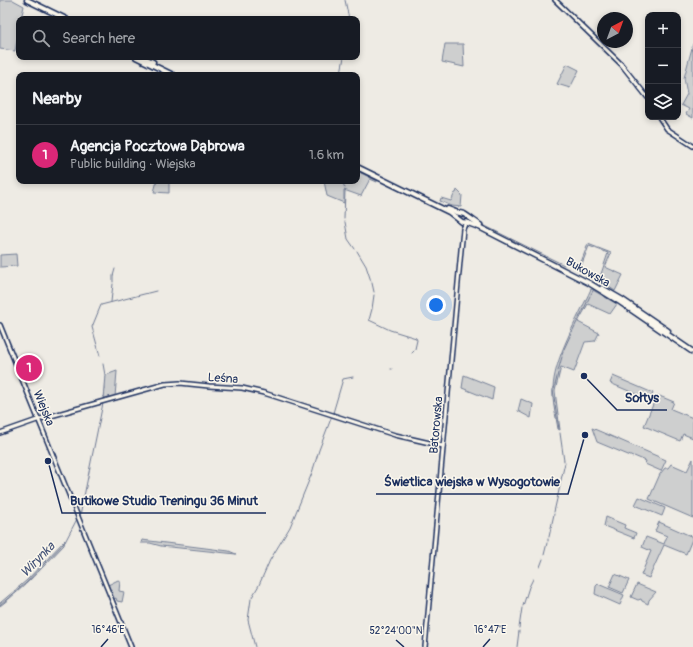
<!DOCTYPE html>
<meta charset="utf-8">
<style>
:root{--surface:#171b24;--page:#242831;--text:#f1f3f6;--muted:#9ea1a6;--line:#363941;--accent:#db2777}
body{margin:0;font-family:Pangolin,sans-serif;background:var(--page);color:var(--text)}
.controls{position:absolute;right:12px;top:12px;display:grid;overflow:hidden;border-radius:8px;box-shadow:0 2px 6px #0003}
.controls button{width:36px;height:36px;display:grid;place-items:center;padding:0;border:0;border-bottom:1px solid var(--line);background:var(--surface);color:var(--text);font:20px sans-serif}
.compass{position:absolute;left:597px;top:12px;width:36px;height:36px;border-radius:50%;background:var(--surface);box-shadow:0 2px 6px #0003;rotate:41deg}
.you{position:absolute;left:436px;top:305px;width:14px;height:14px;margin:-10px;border:3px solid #fff;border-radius:50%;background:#1a73e8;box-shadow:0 0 0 6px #1a73e833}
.badge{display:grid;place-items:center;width:26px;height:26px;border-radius:50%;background:var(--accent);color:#fff;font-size:13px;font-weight:700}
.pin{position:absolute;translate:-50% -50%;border:2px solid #fff;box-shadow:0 1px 4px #0006}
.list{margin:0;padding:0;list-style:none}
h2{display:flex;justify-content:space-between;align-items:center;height:52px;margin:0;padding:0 16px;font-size:17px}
h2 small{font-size:13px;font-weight:400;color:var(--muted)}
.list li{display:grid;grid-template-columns:26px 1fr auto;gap:12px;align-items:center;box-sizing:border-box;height:60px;padding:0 16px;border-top:1px solid var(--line)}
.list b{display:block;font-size:15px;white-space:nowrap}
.list p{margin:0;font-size:13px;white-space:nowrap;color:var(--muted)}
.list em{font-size:13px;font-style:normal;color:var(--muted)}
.icon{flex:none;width:22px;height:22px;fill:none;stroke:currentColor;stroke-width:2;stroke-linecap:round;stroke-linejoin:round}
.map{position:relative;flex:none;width:693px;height:647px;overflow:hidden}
.search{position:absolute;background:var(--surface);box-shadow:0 2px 6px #0003;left:16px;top:16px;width:344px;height:44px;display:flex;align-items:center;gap:10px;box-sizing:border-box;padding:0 14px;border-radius:8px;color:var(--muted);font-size:15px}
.panel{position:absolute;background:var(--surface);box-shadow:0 2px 6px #0003;left:16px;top:72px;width:344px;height:112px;border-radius:8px}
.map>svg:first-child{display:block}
</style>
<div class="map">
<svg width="693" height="647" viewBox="0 0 693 647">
<rect width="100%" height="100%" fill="#eeebe4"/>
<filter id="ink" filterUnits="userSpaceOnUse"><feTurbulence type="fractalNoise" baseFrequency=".025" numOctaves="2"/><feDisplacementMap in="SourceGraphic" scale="8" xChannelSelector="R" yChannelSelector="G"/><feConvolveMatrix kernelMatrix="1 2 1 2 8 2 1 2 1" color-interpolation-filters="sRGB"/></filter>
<g filter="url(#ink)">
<!-- green -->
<g fill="#cecfcf" stroke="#747f96">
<path d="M 0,0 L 13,0 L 24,6 L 21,19 L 19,19 L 19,30 L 15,51 L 0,49 Z"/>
<path d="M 445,44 L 463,44 L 464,67 L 442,62 Z"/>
<path d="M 693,44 L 693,118 L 686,114 L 689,109 L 681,105 L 687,94 L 684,78 Z"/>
<path d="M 567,64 L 579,70 L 570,88 L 557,84 Z"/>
<path d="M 357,171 L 377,181 L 377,182 L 370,179 L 361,196 L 344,190 L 344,203 L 327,196 L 324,181 L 357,181 Z"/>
<path d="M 157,181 L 169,181 L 169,193 L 154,192 Z"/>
<path d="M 457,190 L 462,195 L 461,207 L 452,206 L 440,201 L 441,198 L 451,201 L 455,193 L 456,193 Z"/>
<path d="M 588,244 L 611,253 L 605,267 L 623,275 L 615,291 L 599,280 L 595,279 L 601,274 L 608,253 L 589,246 L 581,266 L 584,269 L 579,268 L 579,271 L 587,274 L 587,273 L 592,277 L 578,270 Z"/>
<path d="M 16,254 L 17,266 L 0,267 L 0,255 Z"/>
<path d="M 591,289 L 617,304 L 610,314 L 588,304 L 578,322 L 599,333 L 595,341 L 585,342 L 574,372 L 561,367 L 555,391 L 560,430 L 558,429 C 556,416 552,402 553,389 C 554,358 578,318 591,289 Z"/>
<path d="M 117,371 L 115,397 L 104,400 L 106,375 Z"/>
<path d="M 464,375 L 494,387 L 492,400 L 462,388 Z"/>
<path d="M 613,376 L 653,393 L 650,400 L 610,383 Z"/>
<path d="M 657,395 L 674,402 L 671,409 L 693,418 L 693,438 L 683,434 L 680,441 L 644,426 Z"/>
<path d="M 521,399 L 533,404 L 531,418 L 518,411 Z"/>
<path d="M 592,428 L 666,460 L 661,471 L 645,464 L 646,461 L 634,456 L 633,457 L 597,442 Z"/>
<path d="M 693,459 L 693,518 L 649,499 L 660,474 L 665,468 L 668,468 L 671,464 L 687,471 Z"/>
<path d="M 639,497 L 665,508 L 662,516 L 635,505 Z"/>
<path d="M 606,517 L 625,525 L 624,528 L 636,533 L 634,538 L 604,526 Z"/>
<path d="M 659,522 L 693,537 L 686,554 L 664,545 L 649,578 L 641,575 L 651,551 L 642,547 L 646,537 L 664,544 L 667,536 L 655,531 Z"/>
<path d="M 65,540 L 64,545 C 44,566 24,588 0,606 L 0,603 L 27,580 Z"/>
<path d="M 142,540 L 229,551 L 236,554 L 161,546 L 150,543 L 141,543 Z"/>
<path d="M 615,574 L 629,580 L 623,593 L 609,587 Z"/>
<path d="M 118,580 L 120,581 L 119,591 L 124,592 L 122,602 L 117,601 L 116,598 L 114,599 L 108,585 Z"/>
<path d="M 598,584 L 624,595 L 620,605 L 595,594 L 596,586 Z"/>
<path d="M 637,584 L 656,592 L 649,600 L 648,604 L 642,601 L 641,599 L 638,600 L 631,597 Z"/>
</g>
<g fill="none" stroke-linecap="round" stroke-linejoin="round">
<!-- stream -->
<g stroke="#6d7892" stroke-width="1">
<path d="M 345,0 L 349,19"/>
<path d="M 341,73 L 344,57"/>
<path d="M 342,181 L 345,188"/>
<path d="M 344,219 L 345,191"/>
<path d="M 345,222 L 348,239 L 355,249"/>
<path d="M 481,224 L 564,265"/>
<path d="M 357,251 L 366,266 L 371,281"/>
<path d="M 598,280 L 600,276"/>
<path d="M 113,282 L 113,276 L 115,269"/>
<path d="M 372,283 L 374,292"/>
<path d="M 591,294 L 593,291"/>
<path d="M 374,295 L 372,309 L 369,320 L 390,330 L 416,338 L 417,340 L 415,349"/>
<path d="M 612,300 L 617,303"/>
<path d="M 111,302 L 113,284"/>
<path d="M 583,311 L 590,296"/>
<path d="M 579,318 L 582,312"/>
<path d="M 572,332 L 578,320"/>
<path d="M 564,349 L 571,334"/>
<path d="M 412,353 L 414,351"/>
<path d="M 562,355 L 563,351"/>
<path d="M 100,356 L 92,327 L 101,305 L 156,291"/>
<path d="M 103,364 L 105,375 L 103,399"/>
<path d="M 391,369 L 392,369"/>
<path d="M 558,371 L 562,357"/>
<path d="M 554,389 L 558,373"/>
<path d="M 553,391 L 555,403"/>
<path d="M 555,405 L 559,429"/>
<path d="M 333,413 L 343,379 L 353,377"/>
<path d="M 560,433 L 564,461"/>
<path d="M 560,484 L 565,463"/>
<path d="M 554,512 L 560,486"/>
<path d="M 80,516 L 103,403"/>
<path d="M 549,537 L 554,514"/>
<path d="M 548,541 L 548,539"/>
<path d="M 544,555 L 547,543"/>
<path d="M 540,567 L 543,559"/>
<path d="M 252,597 L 259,585 L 270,560 L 290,527 L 312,473 L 319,450 L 332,416"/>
<path d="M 251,599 L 248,620 L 255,647"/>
<path d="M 0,605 L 25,584 L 65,542 L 77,519"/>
<path d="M 523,606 L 529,587 L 533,579"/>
<path d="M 519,628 L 522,608"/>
<path d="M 517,647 L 519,631"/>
</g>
<defs>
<g id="minor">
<path d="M 555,0 L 621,64 L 648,98"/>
<path d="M 659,117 L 667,129 L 693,146"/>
<path d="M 0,325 L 131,647"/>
<path d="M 0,433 L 40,419 L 165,384 L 180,383 L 209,386 L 242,388 L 264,393 L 395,435 L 443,446"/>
<path d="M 425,647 L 461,250 L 463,229 L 466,222"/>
</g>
<g id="major">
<path d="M 27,0 L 66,19"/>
<path d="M 136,57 L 173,75"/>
<path d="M 143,57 L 153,62"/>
<path d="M 357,167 L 449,212 L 462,222 L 468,223 L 479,227 L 589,283 L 620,302 L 693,352"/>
<path d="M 448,209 C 454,212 458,213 464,214 C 466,215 477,223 480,225"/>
<path d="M 602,288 L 621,299 L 668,331"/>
</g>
</defs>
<!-- minor casing -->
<use href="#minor" stroke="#1b2f5e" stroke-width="6"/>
<!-- major casing -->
<use href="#major" stroke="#1b2f5e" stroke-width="7"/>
<!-- minor -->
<use href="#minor" stroke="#fbf7ec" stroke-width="3"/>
<!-- major -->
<use href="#major" stroke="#fbf7ec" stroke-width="4"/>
</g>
</g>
<!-- ticks -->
<path fill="none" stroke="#1b2f5e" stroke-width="1.5" d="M 396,640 L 404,647M 101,647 L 108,639M 483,647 L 490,639"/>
<g text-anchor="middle" stroke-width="3" stroke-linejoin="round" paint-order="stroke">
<!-- street labels -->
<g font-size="12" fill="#1b2f5e" stroke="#fbf7ec">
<text transform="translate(588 272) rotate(29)" y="4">Bukowska</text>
<text transform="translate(223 378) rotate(4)" y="4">Leśna</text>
<text transform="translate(44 408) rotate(68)" y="4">Wiejska</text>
<text transform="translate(436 425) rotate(-85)" y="4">Batorowska</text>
</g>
<!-- water labels -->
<g font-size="13" font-style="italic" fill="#445378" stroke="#fbf7ec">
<text transform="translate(37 559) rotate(-46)" y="5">Wirynka</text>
</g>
</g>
<g font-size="10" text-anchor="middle" fill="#1b2f5e" stroke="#fbf7ec" stroke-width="3" stroke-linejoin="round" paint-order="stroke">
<text x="108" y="633">16°46'E</text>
<text x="490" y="633">16°47'E</text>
<text x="396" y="634">52°24'00"N</text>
</g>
<!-- callouts -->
<path fill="none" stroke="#1b2f5e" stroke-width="1.5" d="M584 376L617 410H667M585 435L568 494H376M48 461L62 513H266"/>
<g fill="#1b2f5e" stroke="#fbf7ec" stroke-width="1.5">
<circle cx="584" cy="376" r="4"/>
<circle cx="585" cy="435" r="4"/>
<circle cx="48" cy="461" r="4"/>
</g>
<g font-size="13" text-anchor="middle" font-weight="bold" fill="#1b2f5e" stroke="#fbf7ec" stroke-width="3" stroke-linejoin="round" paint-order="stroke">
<text x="642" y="402">Sołtys</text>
<text x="472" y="486">Świetlica wiejska w Wysogotowie</text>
<text x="164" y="505">Butikowe Studio Treningu 36 Minut</text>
</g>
</svg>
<div class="controls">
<button>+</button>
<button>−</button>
<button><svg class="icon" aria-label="layers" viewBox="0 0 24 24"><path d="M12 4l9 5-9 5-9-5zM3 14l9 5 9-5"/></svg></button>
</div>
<svg class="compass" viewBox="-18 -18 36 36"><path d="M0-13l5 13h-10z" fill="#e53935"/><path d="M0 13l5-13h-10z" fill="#9ea1a6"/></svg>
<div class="you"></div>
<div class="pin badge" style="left:29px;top:368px">1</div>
<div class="search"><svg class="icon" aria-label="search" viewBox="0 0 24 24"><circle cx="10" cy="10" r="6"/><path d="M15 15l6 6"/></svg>Search here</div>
<section class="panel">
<h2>Nearby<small></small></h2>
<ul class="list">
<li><span class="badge">1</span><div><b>Agencja Pocztowa Dąbrowa</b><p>Public building · Wiejska</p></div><em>1.6 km</em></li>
</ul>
</section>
</div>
